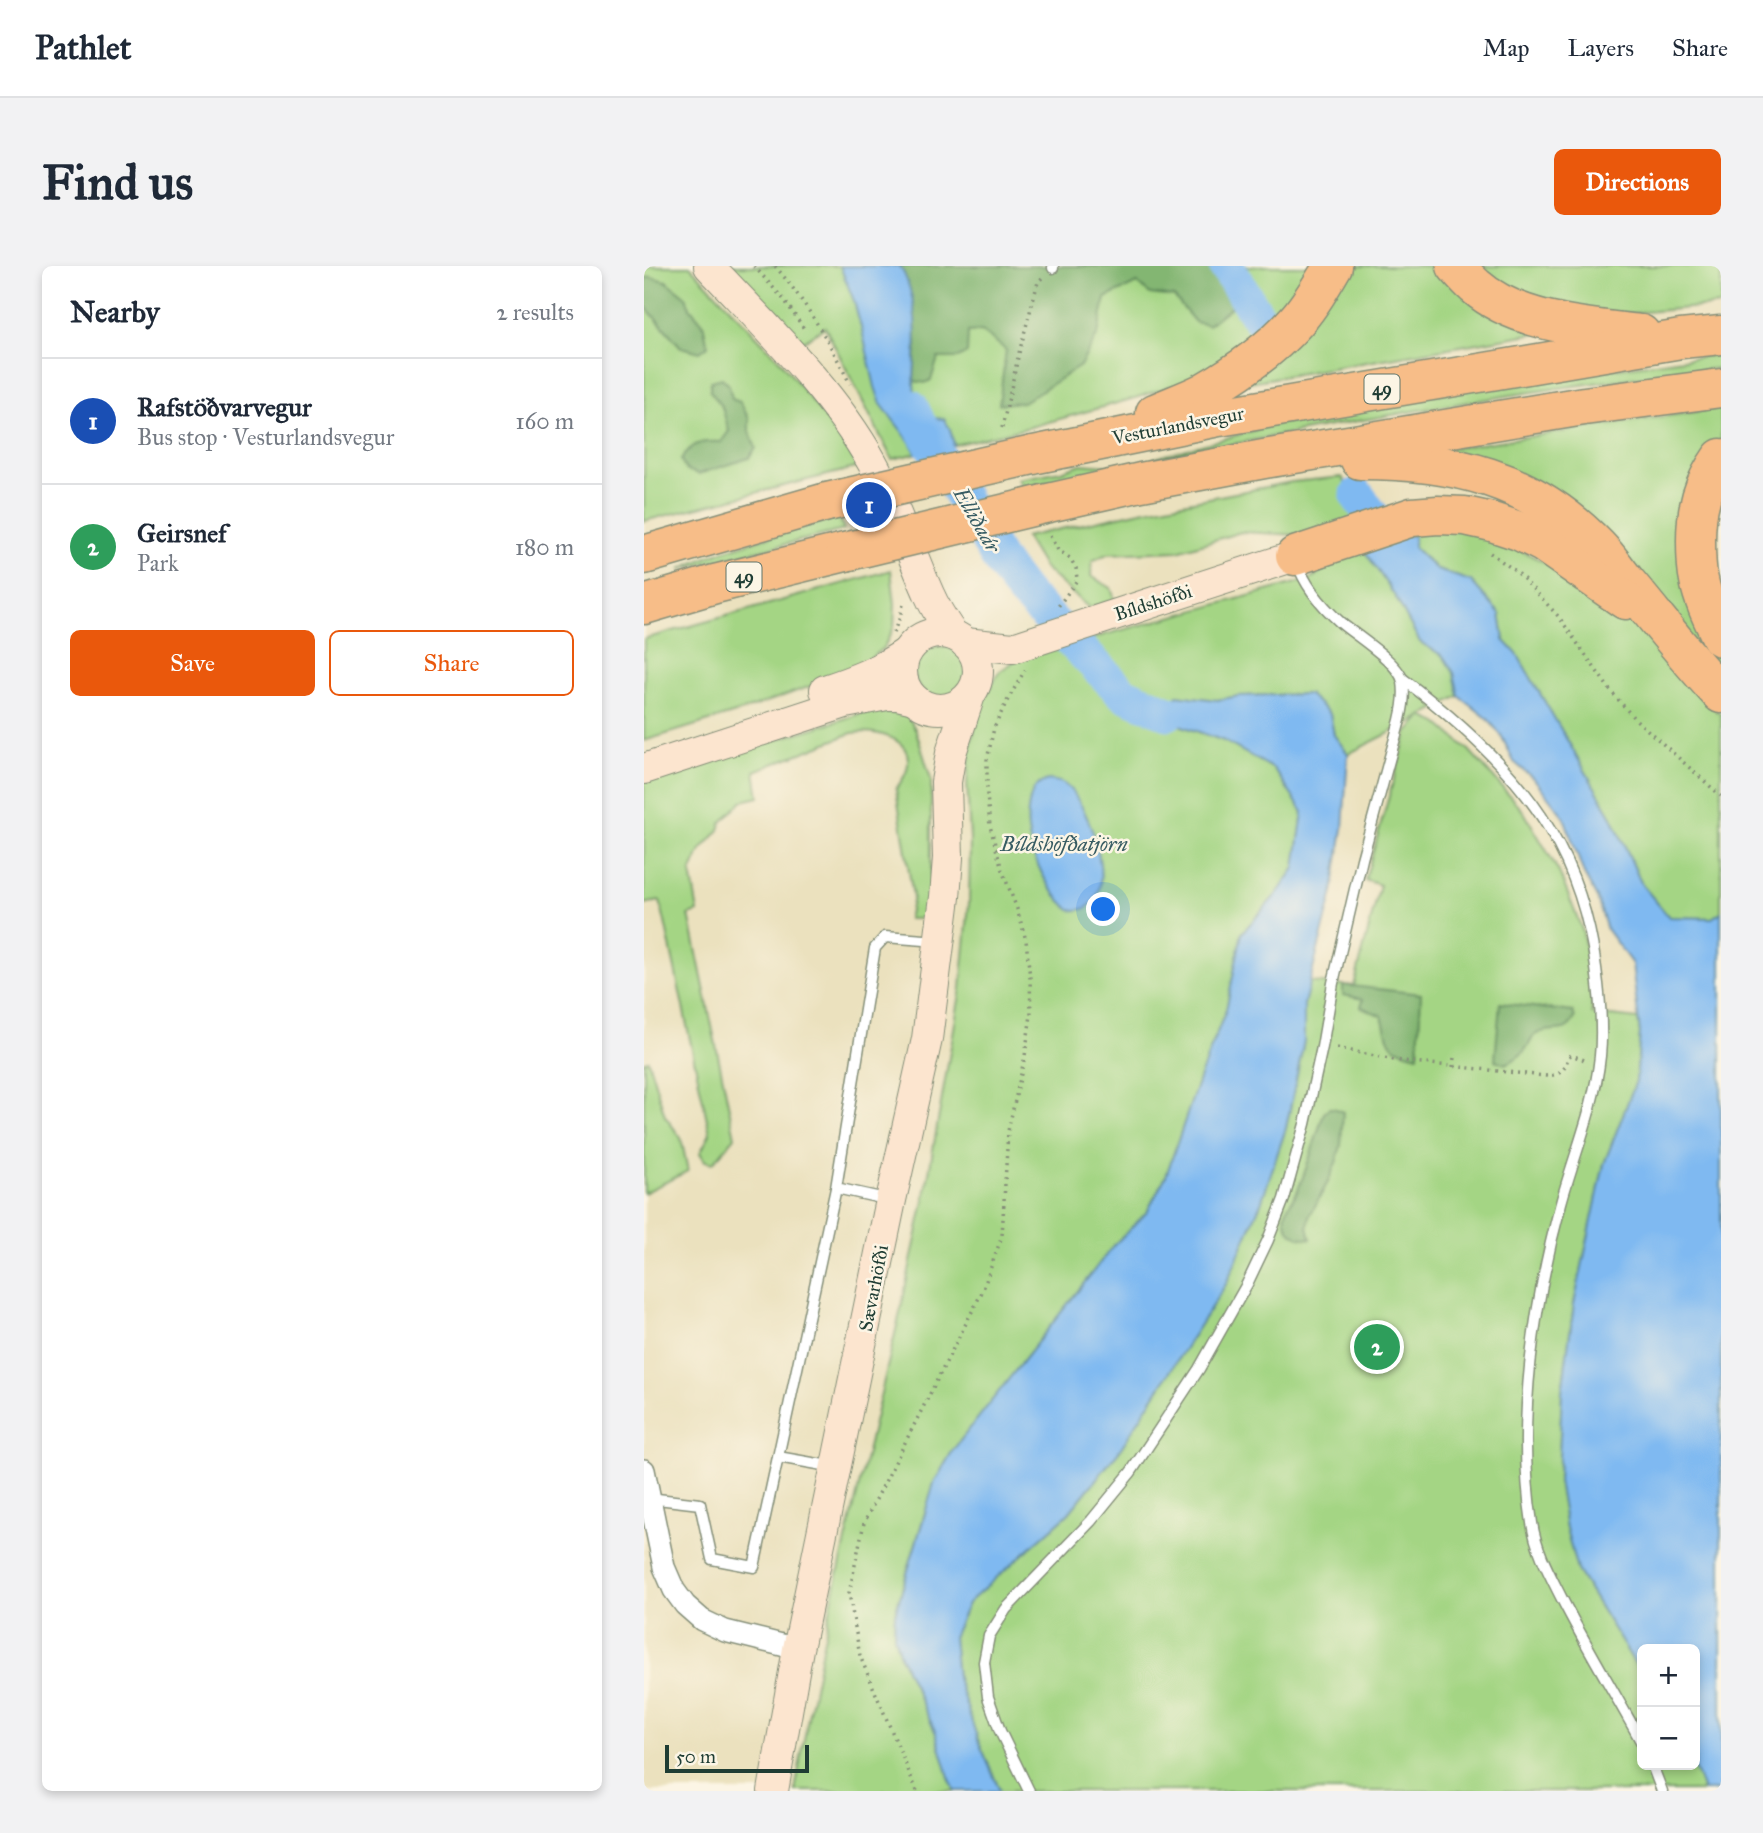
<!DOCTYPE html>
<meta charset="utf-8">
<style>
:root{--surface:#fff;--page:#f2f2f3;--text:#1f2937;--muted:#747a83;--line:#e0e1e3;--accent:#ea580c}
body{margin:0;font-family:"IM FELL Great Primer",serif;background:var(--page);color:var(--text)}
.controls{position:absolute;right:21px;bottom:21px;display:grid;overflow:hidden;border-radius:10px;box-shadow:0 4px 10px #0003}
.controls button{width:63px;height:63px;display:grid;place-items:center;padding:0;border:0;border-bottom:2px solid var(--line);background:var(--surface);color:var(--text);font:35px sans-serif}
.scale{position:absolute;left:21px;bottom:18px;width:144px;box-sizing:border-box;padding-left:7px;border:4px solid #1f3d34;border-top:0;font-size:19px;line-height:24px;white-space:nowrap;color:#1f3d34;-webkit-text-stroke:5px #fcf5e5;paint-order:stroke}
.you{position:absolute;left:460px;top:644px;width:24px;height:24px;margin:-18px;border:5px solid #fff;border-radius:50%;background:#1a73e8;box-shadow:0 0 0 10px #1a73e833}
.badge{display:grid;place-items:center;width:46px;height:46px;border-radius:50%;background:var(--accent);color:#fff;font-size:23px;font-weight:700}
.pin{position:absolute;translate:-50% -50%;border:4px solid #fff;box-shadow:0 2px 7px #0006}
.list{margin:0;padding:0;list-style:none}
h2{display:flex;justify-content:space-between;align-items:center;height:91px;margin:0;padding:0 28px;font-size:30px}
h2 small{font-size:23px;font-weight:400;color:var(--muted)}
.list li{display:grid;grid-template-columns:46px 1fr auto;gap:21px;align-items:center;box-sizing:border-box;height:126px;padding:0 28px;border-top:2px solid var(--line)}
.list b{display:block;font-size:26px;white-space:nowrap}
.list p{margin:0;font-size:23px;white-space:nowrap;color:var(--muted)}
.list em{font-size:23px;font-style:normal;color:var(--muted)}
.actions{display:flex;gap:14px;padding:21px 28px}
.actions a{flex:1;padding:16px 0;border:2px solid var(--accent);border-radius:10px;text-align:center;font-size:24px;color:var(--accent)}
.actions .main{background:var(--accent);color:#fff}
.map{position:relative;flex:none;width:1077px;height:1525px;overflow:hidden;border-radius:10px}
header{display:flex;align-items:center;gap:42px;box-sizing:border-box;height:98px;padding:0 35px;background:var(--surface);border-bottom:2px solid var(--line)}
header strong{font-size:33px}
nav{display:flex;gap:38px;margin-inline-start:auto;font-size:24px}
.intro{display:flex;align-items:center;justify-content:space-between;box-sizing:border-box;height:168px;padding:0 42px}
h1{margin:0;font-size:49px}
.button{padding:18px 32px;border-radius:10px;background:var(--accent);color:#fff;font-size:24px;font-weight:700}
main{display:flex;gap:42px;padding:0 42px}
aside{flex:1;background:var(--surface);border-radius:10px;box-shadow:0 4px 10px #0003}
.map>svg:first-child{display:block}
</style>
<header>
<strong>Pathlet</strong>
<nav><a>Map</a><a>Layers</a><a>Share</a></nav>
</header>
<div class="intro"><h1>Find us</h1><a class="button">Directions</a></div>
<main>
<aside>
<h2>Nearby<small>2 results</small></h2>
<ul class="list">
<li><span class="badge" style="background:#1a4fb4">1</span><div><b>Rafstöðvarvegur</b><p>Bus stop · Vesturlandsvegur</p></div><em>160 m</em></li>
<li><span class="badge" style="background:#2e9e5b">2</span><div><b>Geirsnef</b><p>Park</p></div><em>180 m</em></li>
</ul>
<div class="actions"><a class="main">Save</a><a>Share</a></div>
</aside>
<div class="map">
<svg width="1077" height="1525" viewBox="0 0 1077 1525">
<rect width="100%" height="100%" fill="#fcf5e5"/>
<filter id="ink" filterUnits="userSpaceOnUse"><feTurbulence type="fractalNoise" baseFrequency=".0143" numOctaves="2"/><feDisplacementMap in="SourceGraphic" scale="14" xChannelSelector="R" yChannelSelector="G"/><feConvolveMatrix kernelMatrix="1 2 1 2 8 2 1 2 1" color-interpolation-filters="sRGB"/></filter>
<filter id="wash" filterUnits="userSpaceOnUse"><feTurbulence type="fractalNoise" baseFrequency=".00686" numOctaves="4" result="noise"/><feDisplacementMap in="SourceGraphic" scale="28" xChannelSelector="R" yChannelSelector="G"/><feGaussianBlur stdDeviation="1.57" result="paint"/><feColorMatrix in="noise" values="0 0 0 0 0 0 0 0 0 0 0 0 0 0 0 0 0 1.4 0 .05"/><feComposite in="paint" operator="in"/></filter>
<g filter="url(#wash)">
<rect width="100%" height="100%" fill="#ebe1be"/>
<!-- green -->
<g fill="#a4d584" stroke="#62895c" stroke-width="2">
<path d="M 0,0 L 46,0 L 137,96 L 192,166 L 215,201 L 0,255 Z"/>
<path d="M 75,0 L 677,0 L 613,78 L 555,111 L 491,132 L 383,162 L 248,193 L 181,61 L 154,79 Z"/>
<path d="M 698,0 L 799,0 L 904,65 L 583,120 Z"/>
<path d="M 825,0 L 1077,0 L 1077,39 L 990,47 L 925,46 L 862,28 Z"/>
<path d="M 1077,88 L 1077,102 C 886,121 696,158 508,193 L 629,159 L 821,123 Z"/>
<path d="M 1077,142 L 1077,180 L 1057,206 L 1077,384 L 1077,409 L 802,183 Z"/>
<path d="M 437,198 L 475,201 L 379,221 L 374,213 L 417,205 Z"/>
<path d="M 698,211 L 722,252 L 675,270 L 597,266 L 534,285 L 463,288 L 448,295 L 447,310 L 467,322 L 471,334 L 445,342 L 400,302 L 381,271 L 497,245 L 648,216 Z"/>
<path d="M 196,251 L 200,264 L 37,303 C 84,279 145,266 196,251 Z"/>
<path d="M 817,255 L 945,318 L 996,363 L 1077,449 L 1077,646 L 1068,652 L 1025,651 L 998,619 L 968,551 L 873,388 L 860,374 L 856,348 L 827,315 L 794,304 L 770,282 L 770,268 Z"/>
<path d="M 720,284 L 751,330 L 776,376 L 799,390 L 810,407 L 815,430 L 778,450 L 794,457 L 825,484 L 880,546 L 915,606 L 939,666 L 947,721 L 948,748 L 994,753 L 996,767 L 992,815 L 960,898 L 930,1038 L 918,1125 L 914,1215 L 922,1262 L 933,1304 L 998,1409 L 998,1499 L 1049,1499 L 1059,1525 L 356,1525 L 334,1474 L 313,1412 L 309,1371 L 324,1337 L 425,1247 L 475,1185 L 582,1018 L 617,937 L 642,862 L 660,775 L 660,738 L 665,716 L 710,720 L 736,619 L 721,614 L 763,467 L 777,451 L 704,488 L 690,469 L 686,448 L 664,428 L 595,430 L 573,434 L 533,429 L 530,457 L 580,475 L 630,503 L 659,546 L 651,602 L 633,628 L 598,667 L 582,744 L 556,810 L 522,910 L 503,946 L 470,979 L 309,1184 L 290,1217 L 251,1347 L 250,1370 L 257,1392 L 292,1467 L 305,1511 L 311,1525 L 151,1525 L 165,1446 L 188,1334 L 256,1047 L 281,930 L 317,722 L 325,637 L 326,573 L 323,516 L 327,477 L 336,441 L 355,406 L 375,392 L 667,313 L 691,295 Z"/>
<path d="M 247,304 L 251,338 L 250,361 L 240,381 L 220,398 L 203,407 L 95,446 L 0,475 L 0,373 Z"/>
<circle cx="296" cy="406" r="26"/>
<path d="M 229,444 L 264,450 L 272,465 L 287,513 L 287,641 L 275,653 L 264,653 L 269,631 L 252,523 C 256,517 262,510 263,503 C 271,471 231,464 208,467 L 111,505 L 115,531 L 98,535 L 77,557 L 75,564 L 57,584 L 47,607 L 54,646 L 45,649 L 91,871 L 69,897 L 61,895 L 56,887 L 66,868 L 21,656 L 16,635 L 0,638 L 0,514 Z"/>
<path d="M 4,794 L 21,850 L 37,872 L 44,905 L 0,927 L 0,795 Z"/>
</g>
<!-- forest -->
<g fill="#83b672" stroke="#517a53" stroke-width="2">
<path d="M 256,0 L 576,0 L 585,26 L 592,37 L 564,59 L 551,56 L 530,31 L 506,28 L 493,17 L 461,32 L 454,68 L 436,100 L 379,136 L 355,138 L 362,84 L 338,65 L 324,66 L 323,87 L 314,92 L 294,92 L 287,114 L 281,117 L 270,115 L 272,77 L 260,8 Z"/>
<path d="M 6,11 L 22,15 L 42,31 L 46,42 L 59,57 L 64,80 L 56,86 L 37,81 L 0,39 L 0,13 Z"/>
<path d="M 78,112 L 85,119 L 88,133 L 96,136 L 105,153 L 105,165 L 112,182 L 105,192 L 55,208 L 42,204 L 37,194 C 48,176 57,175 77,176 L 85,165 L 78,141 L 66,125 L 67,115 Z"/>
<path d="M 699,719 L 777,728 L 774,789 C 743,782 746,779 738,750 L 717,741 L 719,733 L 699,729 Z"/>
<path d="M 856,737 L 929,746 L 931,752 C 922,768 916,762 901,765 C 899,765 891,769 890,769 C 883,784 876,792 861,798 L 851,794 Z"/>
<path d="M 685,842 L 689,842 L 699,846 L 697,879 L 693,894 L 685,914 L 666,949 L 664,960 L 667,973 C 655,972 645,969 642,956 C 639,943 648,936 653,926 C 664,901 671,873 680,847 Z"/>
</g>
<!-- water -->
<g fill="#7fb9f1" stroke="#4f7b92" stroke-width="2">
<path d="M 196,0 L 256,0 C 272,27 273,61 271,92 C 271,104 268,120 272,131 C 274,139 284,146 290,152 L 300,153 L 306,163 L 310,179 L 272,187 L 266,176 L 237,138 L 231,121 L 220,73 L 210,35 Z"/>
<path d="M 576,0 L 596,0 L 603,7 L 607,17 L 615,46 L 605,51 C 589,37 583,20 576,0 Z"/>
<path d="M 770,268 L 770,282 L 793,304 L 827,315 L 856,348 L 860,374 L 873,388 L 968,551 L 998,619 L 1025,651 L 1068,652 L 1077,646 L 1077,1525 L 1059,1525 L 1049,1499 L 1051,1499 L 1051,1383 L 998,1383 L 998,1409 L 933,1304 L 922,1262 L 914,1215 L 918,1125 L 930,1038 L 960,898 L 992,815 L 996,767 L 988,698 L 963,664 L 953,632 L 940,608 L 920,551 L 891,514 L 870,496 L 857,469 L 843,452 L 815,430 L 810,407 L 799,390 L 776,376 L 751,330 L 720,284 Z"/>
<path d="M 664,428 L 686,448 L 690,469 L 704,488 L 699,563 L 689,626 L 660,738 L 660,775 L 642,862 L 617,937 L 582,1018 L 475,1185 L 425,1247 L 324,1337 L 309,1371 L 313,1412 L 334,1474 L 356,1525 L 311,1525 L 305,1511 L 292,1467 L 257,1392 L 250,1370 L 251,1348 L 290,1217 L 309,1184 L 470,979 L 503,946 L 522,910 L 556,810 L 582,744 L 598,667 L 633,628 L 651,602 L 659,546 L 630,503 L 580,475 L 530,457 L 524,447 L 533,429 L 573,434 L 595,430 Z"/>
<path d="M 404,514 C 410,515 415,515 420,518 C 448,537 483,650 426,644 C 398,619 378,575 385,538 C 388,524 391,518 404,514 Z"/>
</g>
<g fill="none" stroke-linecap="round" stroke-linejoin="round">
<!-- river -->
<g stroke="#7fb9f1" stroke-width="35">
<path d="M 582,0 L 614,51"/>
<path d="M 267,141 L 274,156 L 355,294 L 379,326 L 480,428 L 524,447"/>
<path d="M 713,229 L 752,283"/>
</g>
</g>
</g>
<g filter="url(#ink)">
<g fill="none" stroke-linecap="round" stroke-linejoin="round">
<defs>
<g id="lane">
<path d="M 409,0 L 409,2"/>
<path d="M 759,413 C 812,453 872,506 906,564 C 931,606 946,654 952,702 C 956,731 959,761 956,790 C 951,840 930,889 917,937 C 890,1036 872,1156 888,1257 C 892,1284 906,1309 918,1333 C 943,1382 972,1429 998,1477"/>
<path d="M 246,934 L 192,922 L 231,682 L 241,671 L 294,675"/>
<path d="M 191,1201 L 134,1191 L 192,922"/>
<path d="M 5,1232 L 56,1238 L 68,1293 L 110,1301 L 134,1191"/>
<path d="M 1008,1499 L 1018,1525"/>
<path d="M 385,1525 L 356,1465 L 344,1431 L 340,1396 L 345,1370 L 362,1343 L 447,1255 L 487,1206 L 555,1103 L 603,1018 L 624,974 L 640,933 L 661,858 L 678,781 L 689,717 L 718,593 L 756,454 C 759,442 761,428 759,416 C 756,397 712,370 697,357 C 678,340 661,321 653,296"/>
</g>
<path id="street" d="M 0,1204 L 20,1301 L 30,1324 L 41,1339 L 58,1354 L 81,1365 L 154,1383"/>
<g id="secondary">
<path d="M 65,0 C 121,60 188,124 228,196 C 251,238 265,284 285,328 C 291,342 300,356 309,369"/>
<circle cx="296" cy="405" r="38"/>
<path d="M 321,377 L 369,382 L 651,290"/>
<path d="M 181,424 C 211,414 237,404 263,386"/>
<path d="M 0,503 L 201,437 L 243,429 L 253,429 L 270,433"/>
<path d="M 129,1525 L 154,1383 L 247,934 L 283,773 L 301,631 L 304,592 L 302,516 L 307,487 L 326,429"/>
</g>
<g id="highway">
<path d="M 812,0 C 818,7 824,14 831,20 C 872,57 944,62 997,68"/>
<path d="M 511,147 C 527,140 544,134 560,126 C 593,107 628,83 653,54 C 667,38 678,19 689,0"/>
<path d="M 389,189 L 575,151 L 1037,73 L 1077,69"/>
<path d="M 1077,192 C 1058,219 1052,241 1052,275 C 1052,287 1052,301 1055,314 C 1059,334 1068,352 1077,371"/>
<path d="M 716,194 C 809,194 887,211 954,281 C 965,292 974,306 984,318 C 1015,355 1044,393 1077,428"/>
<path d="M 400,238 L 497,216 L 620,193 L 940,140 L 1077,122"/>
<path d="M 0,289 L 183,236"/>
<path d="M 651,290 L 768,251 L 794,249 L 821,250 L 848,256 L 875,265 L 899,277 L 981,334"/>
<path d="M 0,339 L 71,318 L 201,286"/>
</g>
</defs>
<!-- lane casing -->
<use href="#lane" stroke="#858f79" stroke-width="13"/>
<!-- street casing -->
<use href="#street" stroke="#858f79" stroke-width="24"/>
<!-- secondary casing -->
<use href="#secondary" stroke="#858f79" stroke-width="32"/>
<!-- highway casing -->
<use href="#highway" stroke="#858f79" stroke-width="41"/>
<!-- path -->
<g stroke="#858f79" stroke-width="3.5" stroke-dasharray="2 5" stroke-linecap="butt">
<path d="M 110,0 L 141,35 L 161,64"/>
<path d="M 131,0 C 162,36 185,75 206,118"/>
<path d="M 358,162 L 375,87 L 394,16 L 400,10"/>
<path d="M 406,270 L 414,284 L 426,292 L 432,302 L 433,314 L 413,342"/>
<path d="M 846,287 L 873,306 L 915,351 L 966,424 L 989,451 L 1077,530"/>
<path d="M 249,367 L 256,351 L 260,334"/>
<path d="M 693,782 L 750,794 L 901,810 C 916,809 921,806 924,791 L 927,789 L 943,795"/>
<path d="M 809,801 L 810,791"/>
<path d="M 273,1525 L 216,1390 L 205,1327 L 220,1257 L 338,1026 L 358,970 L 364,865 L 381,790 L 387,749 L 386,712 L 382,674 L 373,643 L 358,604 L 346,560 L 343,529 L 343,494 L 350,462 L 362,437 L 381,404"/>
</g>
<!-- lane -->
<use href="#lane" stroke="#fff" stroke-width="10"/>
<!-- street -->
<use href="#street" stroke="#fff" stroke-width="21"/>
<!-- secondary -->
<use href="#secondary" stroke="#fce5cf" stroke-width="30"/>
<!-- highway -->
<use href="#highway" stroke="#f7bd88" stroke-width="38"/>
<defs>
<g id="highway-bridge">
<path d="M 183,236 L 389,189"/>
<path d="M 201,286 L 400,238"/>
</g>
</defs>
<!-- highway-bridge casing -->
<use href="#highway-bridge" stroke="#858f79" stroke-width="41" stroke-linecap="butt"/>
<!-- highway-bridge -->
<use href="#highway-bridge" stroke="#f7bd88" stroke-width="38"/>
</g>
</g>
<g text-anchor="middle" stroke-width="5" stroke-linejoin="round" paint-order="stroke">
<!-- shield labels -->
<g fill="#fcf5e5" stroke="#617469" stroke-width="2">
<rect x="720.5" y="108.5" width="35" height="29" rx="5"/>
<rect x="82.5" y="296.5" width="35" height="29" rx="5"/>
</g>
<g font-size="18" font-weight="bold" fill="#1f3d34">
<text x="738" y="129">49</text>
<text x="100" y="317">49</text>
</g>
<!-- street labels -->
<g font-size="19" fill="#1f3d34" stroke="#fcf5e5">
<text transform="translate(534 159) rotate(-11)" y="7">Vesturlandsvegur</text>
<text transform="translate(509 336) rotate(-18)" y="7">Bíldshöfði</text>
<text transform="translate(229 1022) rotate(-79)" y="7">Sævarhöfði</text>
</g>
<!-- water labels -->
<g font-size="21" font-style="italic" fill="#375c63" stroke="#fcf5e5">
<text transform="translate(333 254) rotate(60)" y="7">Elliðaár</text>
<text x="420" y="585">Bíldshöfðatjörn</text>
</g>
</g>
</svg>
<div class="controls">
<button>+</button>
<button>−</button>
</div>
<div class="scale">50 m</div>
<div class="you"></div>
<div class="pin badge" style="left:225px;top:239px;background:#1a4fb4">1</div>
<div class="pin badge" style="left:733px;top:1081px;background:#2e9e5b">2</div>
</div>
</main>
